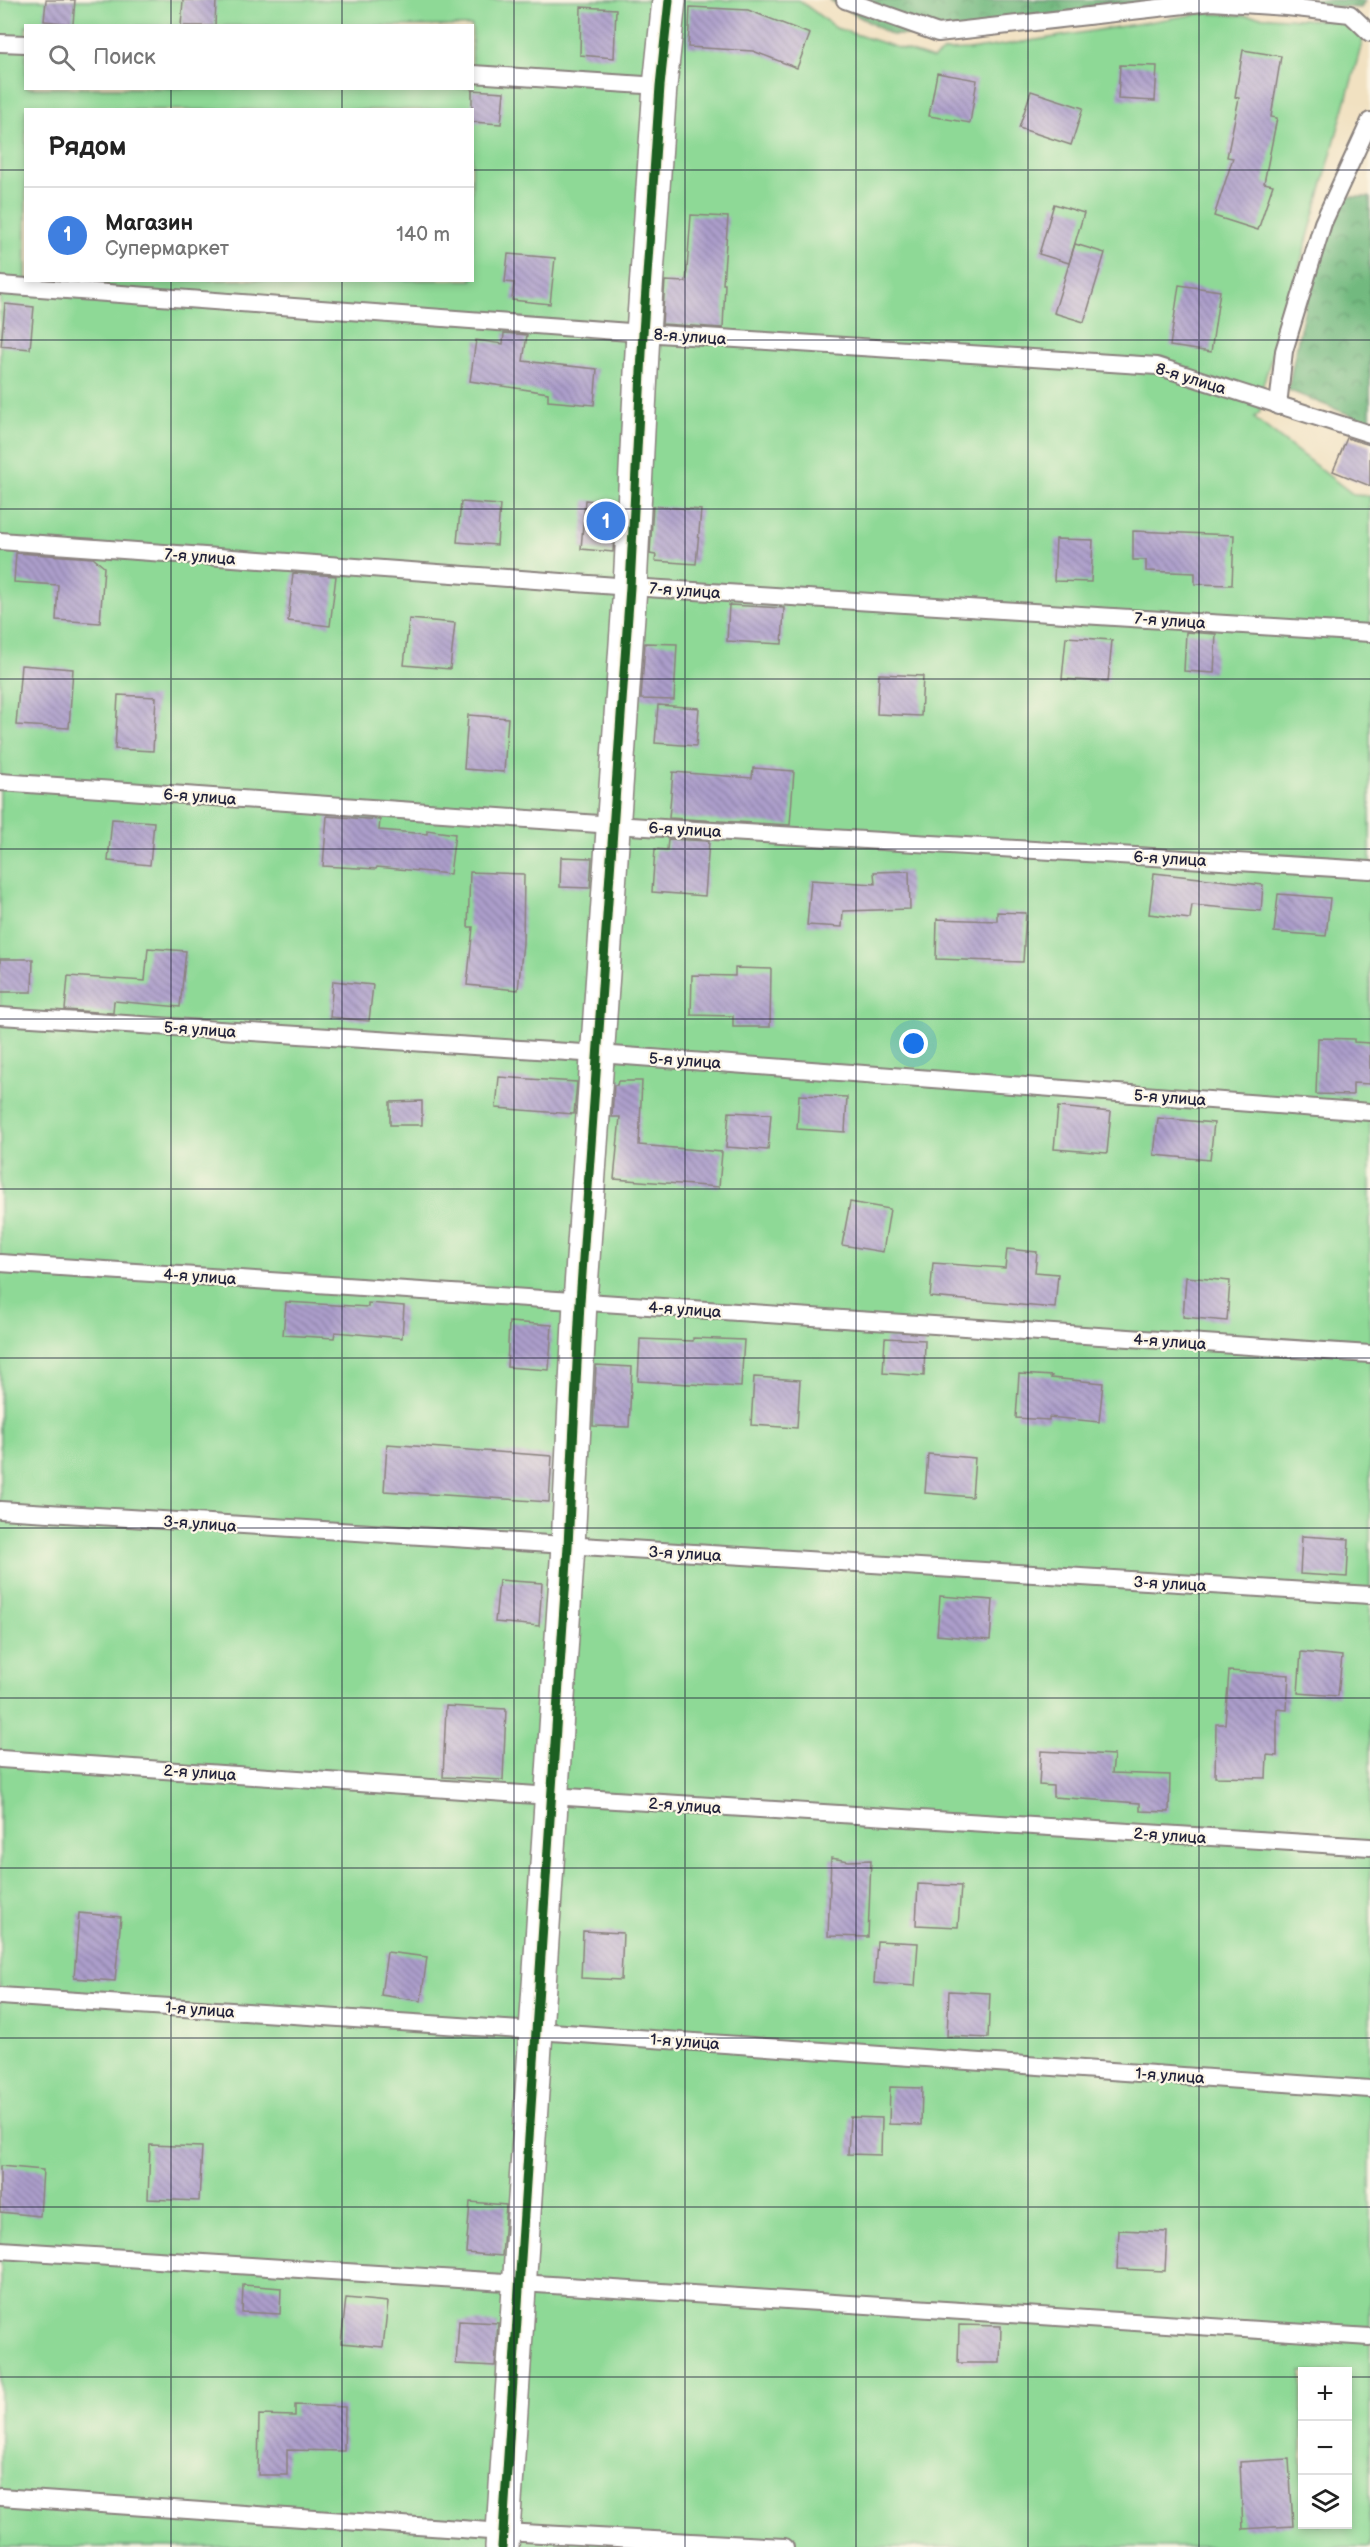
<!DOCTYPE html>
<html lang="ru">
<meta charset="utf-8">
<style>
:root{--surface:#fff;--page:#f6f6f6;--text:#222;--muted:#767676;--line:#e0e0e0;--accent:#b5179e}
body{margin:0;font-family:"Balsamiq Sans",sans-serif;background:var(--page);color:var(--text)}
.controls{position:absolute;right:18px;bottom:18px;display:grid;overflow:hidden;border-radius:0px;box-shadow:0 3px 9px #0003}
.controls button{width:54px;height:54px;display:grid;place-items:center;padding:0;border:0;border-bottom:2px solid var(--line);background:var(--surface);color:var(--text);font:30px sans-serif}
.you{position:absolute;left:914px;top:1044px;width:21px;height:21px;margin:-15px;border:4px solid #fff;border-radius:50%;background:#1a73e8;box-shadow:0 0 0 9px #1a73e833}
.badge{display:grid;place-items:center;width:39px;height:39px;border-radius:50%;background:var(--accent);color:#fff;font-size:20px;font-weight:700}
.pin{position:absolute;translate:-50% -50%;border:3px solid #fff;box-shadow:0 2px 6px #0006}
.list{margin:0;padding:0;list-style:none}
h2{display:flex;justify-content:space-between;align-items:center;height:78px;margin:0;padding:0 24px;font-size:26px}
h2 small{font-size:20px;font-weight:400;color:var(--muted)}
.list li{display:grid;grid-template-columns:39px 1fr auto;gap:18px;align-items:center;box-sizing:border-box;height:96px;padding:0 24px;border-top:2px solid var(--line)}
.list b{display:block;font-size:22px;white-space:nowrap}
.list p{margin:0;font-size:20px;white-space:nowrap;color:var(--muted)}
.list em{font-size:20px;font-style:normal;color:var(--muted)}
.icon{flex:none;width:33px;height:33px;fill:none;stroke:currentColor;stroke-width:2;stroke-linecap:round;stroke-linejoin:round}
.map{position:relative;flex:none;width:1370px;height:2547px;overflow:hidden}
.search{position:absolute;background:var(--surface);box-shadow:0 3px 9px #0003;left:24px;top:24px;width:450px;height:66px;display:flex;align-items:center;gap:15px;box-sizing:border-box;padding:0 21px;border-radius:0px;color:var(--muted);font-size:22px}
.panel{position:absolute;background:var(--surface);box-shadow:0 3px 9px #0003;left:24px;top:108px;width:450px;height:174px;border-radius:0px}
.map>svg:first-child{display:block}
</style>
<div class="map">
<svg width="1370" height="2547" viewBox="0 0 1370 2547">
<defs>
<pattern id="forest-crowns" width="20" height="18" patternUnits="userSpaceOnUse" patternTransform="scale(1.5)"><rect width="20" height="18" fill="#72b97f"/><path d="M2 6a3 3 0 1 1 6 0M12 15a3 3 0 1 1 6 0" fill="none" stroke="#5d9669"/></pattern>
<pattern id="building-back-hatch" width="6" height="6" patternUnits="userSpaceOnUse" patternTransform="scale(1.5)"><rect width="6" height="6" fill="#ac9ecb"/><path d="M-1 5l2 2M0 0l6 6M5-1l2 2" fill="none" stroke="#8c80a6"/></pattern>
</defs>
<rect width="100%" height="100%" fill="#fcf5e5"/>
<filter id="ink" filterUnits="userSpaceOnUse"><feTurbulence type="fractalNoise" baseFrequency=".0167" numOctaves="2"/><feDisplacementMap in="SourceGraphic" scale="12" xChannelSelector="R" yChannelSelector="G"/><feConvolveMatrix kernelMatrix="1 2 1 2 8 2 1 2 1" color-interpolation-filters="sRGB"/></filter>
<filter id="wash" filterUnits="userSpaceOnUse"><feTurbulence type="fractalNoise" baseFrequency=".008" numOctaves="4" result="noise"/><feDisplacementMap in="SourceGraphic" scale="24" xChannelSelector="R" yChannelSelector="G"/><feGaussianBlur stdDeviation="1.35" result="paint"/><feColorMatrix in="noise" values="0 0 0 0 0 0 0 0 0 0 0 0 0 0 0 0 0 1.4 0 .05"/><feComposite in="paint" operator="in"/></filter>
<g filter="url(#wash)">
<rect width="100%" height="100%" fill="#f1e1c1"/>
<!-- forest -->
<g fill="url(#forest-crowns)" stroke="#4a6e5d" stroke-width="1.5">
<path d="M 830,0 L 1166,0 L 959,35 L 891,35 Z"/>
<path d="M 1227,0 L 1365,0 L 1361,8 Z"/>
<path d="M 1346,197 L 1370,197 L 1370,423 L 1288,390 C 1301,324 1312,257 1346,197 Z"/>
</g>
<!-- green -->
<path fill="#8ed996" stroke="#587e68" stroke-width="1.5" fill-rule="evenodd" d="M 0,0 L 799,0 L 836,28 L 933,59 L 944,51 L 969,50 L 1043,39 L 1204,13 L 1350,22 L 1364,36 L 1304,251 L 1262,388 L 1260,412 L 1254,418 L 1354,495 L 1370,496 L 1370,2547 L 0,2547 ZM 26,26 L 472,26 L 472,88 L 26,88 ZM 26,110 L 472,110 L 472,280 L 26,280 ZM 1302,2372 L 1348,2372 L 1348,2524 L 1302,2524 Z"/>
<g id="blocks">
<!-- building -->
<g fill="url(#building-back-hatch)">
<path d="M 46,0 L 75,0 L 73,24 L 44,21 Z"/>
<path d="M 183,0 L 216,0 L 215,26 L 181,26 Z"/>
<path d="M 581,7 L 616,9 L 614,58 L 580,55 Z"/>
<path d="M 690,7 L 748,10 L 810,34 L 797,68 L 753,51 L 688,47 Z"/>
<path d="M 1243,50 L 1281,56 L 1271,117 L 1277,118 L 1264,183 L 1273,185 L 1258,230 L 1214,216 L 1233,158 L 1227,157 L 1239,98 L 1235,97 Z"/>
<path d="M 1120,65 L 1157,66 L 1155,101 L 1118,99 Z"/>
<path d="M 937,73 L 977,80 L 970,123 L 929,116 Z"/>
<path d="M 472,90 L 504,92 L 501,124 L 472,122 Z"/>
<path d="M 1031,91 L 1083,108 L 1071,145 L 1019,128 Z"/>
<path d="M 1054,204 L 1084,213 L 1069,263 L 1039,254 Z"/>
<path d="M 691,215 L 728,217 L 723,284 L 725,284 L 723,328 L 662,324 L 665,281 L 686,282 Z"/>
<path d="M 1075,244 L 1105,253 L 1084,322 L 1054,313 Z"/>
<path d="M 508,254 L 555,258 L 550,304 L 512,300 L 514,283 L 505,282 Z"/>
<path d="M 1179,285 L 1220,291 L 1211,352 L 1170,346 Z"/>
<path d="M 5,304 L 34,307 L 30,349 L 1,346 Z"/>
<path d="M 504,333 L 527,335 L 523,361 L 597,369 L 594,405 L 548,401 L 548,393 L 470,381 L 476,340 L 503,344 Z"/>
<path d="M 1347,438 L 1370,445 L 1370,486 L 1333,471 Z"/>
<path d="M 585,500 L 616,503 L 613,552 L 581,549 Z"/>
<path d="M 461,502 L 500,505 L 497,545 L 457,542 Z"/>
<path d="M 653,506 L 701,510 L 696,564 L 655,561 L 656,555 L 650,554 Z"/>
<path d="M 1133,531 L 1234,535 L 1232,585 L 1195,584 L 1195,573 L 1146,571 L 1146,560 L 1133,560 Z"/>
<path d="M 1056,539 L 1093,540 L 1091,582 L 1054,581 Z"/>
<path d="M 16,553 L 93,558 L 104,567 L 100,623 L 56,620 L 58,585 L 14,582 Z"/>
<path d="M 293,573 L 336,576 L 330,626 L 288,621 Z"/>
<path d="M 729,605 L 784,608 L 782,644 L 727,641 Z"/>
<path d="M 409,619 L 455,623 L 450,669 L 404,665 Z"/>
<path d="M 1186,632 L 1216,634 L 1214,673 L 1184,671 Z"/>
<path d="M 1066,637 L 1112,640 L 1108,682 L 1062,679 Z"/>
<path d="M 645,643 L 677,644 L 674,700 L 641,699 Z"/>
<path d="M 21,665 L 73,669 L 69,728 L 16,725 Z"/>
<path d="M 879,674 L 923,676 L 921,716 L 877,714 Z"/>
<path d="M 118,695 L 156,697 L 153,751 L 115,749 Z"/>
<path d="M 658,705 L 699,708 L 696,746 L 655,743 Z"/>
<path d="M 468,715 L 508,718 L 504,772 L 464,769 Z"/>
<path d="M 753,768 L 794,771 L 790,825 L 669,818 L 673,772 L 752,778 Z"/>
<path d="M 327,816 L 380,820 L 379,830 L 427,834 L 427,830 L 455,834 L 450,874 L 377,867 L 376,869 L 323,866 Z"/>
<path d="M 112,819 L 154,822 L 150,865 L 108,861 Z"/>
<path d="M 668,839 L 709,841 L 705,896 L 652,892 L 655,849 L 667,850 Z"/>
<path d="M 561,857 L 592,858 L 590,888 L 560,887 Z"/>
<path d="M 909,871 L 910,909 L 843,911 L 842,927 L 807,925 L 811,880 L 875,884 L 874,872 Z"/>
<path d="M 470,872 L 524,874 L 523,943 L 518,990 L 467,985 L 473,927 L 468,927 Z"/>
<path d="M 1154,873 L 1263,885 L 1261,911 L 1192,905 L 1190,919 L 1149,914 Z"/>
<path d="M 1278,894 L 1330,898 L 1326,936 L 1274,932 Z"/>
<path d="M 997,912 L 1026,913 L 1023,962 L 936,959 L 937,919 L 997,921 Z"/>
<path d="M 148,948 L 186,951 L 180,1007 L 114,1001 L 113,1013 L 65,1010 L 68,976 L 145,981 Z"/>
<path d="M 0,959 L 33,959 L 32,992 L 0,992 Z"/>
<path d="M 735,968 L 771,969 L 770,1027 L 733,1027 L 733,1016 L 691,1015 L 692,975 L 735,976 Z"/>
<path d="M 333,981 L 373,985 L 369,1021 L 330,1017 Z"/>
<path d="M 1318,1038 L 1354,1039 L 1354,1042 L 1370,1043 L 1370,1084 L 1353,1083 L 1353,1095 L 1316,1094 Z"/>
<path d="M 499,1077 L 577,1082 L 574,1114 L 496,1108 Z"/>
<path d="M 618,1081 L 642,1081 L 639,1145 L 722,1152 L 719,1187 L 614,1179 L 620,1117 L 612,1117 L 614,1085 L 617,1085 Z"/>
<path d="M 799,1095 L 847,1097 L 845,1132 L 797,1129 Z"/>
<path d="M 422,1101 L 422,1125 L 390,1125 L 390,1102 Z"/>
<path d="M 1058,1107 L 1111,1112 L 1107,1153 L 1054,1149 Z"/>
<path d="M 729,1112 L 771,1114 L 768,1150 L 726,1147 Z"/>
<path d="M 1158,1118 L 1214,1123 L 1210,1160 L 1154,1155 Z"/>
<path d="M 850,1202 L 890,1209 L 883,1252 L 842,1245 Z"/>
<path d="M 1007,1249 L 1037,1252 L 1035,1272 L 1058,1274 L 1055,1308 L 930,1297 L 933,1263 L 1005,1268 Z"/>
<path d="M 1186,1277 L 1230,1281 L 1227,1321 L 1183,1317 Z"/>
<path d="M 286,1302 L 368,1307 L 368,1303 L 404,1306 L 402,1338 L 335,1332 L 334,1338 L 283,1335 Z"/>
<path d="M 509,1322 L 552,1325 L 549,1370 L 507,1367 Z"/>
<path d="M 693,1338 L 744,1340 L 741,1387 L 638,1381 L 640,1339 L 693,1341 Z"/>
<path d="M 885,1338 L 925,1340 L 924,1376 L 883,1373 Z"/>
<path d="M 596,1365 L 632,1367 L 629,1427 L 593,1426 Z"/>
<path d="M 1019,1374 L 1052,1376 L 1051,1378 L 1103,1383 L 1099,1422 L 1049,1417 L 1049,1420 L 1016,1418 Z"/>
<path d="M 754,1377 L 800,1380 L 797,1428 L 751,1425 Z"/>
<path d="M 387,1444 L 552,1456 L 549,1502 L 384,1491 Z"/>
<path d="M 928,1454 L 975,1458 L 972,1497 L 925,1493 Z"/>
<path d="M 1302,1536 L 1349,1539 L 1347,1577 L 1300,1574 Z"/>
<path d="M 499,1580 L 542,1583 L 539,1626 L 495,1622 Z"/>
<path d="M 940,1596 L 993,1600 L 990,1640 L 937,1635 Z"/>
<path d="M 1301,1652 L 1342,1656 L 1338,1696 L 1298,1693 Z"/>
<path d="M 1229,1671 L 1289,1675 L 1287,1710 L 1277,1709 L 1277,1756 L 1267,1755 L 1266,1778 L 1215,1777 L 1216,1724 L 1225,1724 Z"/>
<path d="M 446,1706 L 506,1709 L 503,1780 L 443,1777 Z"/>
<path d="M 1041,1751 L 1114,1755 L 1112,1773 L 1170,1775 L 1169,1812 L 1140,1811 L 1140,1803 L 1053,1797 L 1053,1786 L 1039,1785 Z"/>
<path d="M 831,1858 L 849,1861 L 871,1860 L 868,1937 L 828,1936 Z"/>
<path d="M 918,1884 L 961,1886 L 958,1927 L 916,1925 Z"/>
<path d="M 79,1913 L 121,1917 L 115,1981 L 74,1978 Z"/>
<path d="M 583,1931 L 623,1933 L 621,1980 L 581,1978 Z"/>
<path d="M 877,1941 L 918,1943 L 915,1986 L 874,1983 Z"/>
<path d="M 387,1952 L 427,1957 L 421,2001 L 381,1995 Z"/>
<path d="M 949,1991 L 990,1993 L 988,2038 L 947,2036 Z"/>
<path d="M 890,2087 L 922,2088 L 921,2125 L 889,2124 Z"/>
<path d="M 850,2117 L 882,2118 L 881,2155 L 848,2154 Z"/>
<path d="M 150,2145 L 202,2147 L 199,2201 L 148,2199 Z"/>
<path d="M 0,2166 L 43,2170 L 40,2216 L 0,2212 Z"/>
<path d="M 470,2202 L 506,2205 L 502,2256 L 466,2253 Z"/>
<path d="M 1119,2230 L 1167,2232 L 1165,2271 L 1117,2269 Z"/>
<path d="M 243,2285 L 281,2288 L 280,2314 L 242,2312 Z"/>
<path d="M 346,2298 L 388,2302 L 383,2347 L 341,2343 Z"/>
<path d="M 459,2321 L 498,2323 L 495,2366 L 456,2364 Z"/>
<path d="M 959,2325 L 1001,2326 L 1000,2363 L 958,2363 Z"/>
<path d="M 295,2405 L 345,2407 L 344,2451 L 287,2450 L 287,2475 L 258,2475 L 259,2415 L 295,2416 Z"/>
<path d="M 1289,2459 L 1293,2526 L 1243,2529 L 1240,2462 Z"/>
</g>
</g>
</g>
<g filter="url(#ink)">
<use href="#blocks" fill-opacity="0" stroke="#8a827e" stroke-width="1.5"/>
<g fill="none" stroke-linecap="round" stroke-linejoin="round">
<defs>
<g id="lane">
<path d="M 845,0 L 938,33 L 1211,2 L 1287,7 L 1350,14 L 1370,33"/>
<path d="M 0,43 L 26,44"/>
<path d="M 472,74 L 660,86"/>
<path d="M 0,285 L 643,333 L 1157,366 L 1370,434"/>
<path d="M 1278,406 L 1284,351 L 1323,223 L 1370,121"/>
<path d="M 0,541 L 630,587 L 1370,633"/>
<path d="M 0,782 L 613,825 L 1370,870"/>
<path d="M 0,1016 L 599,1054 L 1370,1112"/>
<path d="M 0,1263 L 1370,1354"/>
<path d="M 0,1510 L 1370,1595"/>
<path d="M 0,1759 L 551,1796 L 1370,1847"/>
<path d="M 0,1996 L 537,2031 L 1370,2089"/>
<path d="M 0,2250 L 1370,2337"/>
<path d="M 0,2497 L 504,2532 L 785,2547"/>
</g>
<path id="secondary" d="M 502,2547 L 568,1546 L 580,1302 L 630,587 L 643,333 L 660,86 L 669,0"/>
</defs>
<!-- lane casing -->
<use href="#lane" stroke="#8a827e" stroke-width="20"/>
<!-- secondary casing -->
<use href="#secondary" stroke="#8a827e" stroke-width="36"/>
<!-- lane -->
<use href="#lane" stroke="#fff" stroke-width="16"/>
<!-- secondary -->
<use href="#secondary" stroke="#fff" stroke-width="33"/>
<defs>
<path id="cycleway" d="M 502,2547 L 568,1546 L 580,1302 L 630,587 L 643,333 L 660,86 L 669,0"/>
</defs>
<!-- cycleway casing -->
<use href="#cycleway" stroke="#fcf5e5" stroke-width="13"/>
<!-- cycleway -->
<use href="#cycleway" stroke="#1b5e20" stroke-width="9"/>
</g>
</g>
<!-- grid -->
<path fill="none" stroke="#22223b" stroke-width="1.5" stroke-opacity="0.55" d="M 171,0 L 171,26M 342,0 L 342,26M 514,0 L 514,2547M 685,0 L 685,2547M 856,0 L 856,2547M 1028,0 L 1028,2547M 1199,0 L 1199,2547M 171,88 L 171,110M 342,88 L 342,110M 0,170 L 26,170M 472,170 L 1370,170M 171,280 L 171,2547M 342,280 L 342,2547M 0,340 L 1370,340M 0,509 L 1370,509M 0,679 L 1370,679M 0,849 L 1370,849M 0,1019 L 1370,1019M 0,1189 L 1370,1189M 0,1358 L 1370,1358M 0,1528 L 1370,1528M 0,1698 L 1370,1698M 0,1868 L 1370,1868M 0,2038 L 1370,2038M 0,2207 L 1370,2207M 0,2377 L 1302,2377M 1348,2377 L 1370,2377"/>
<g text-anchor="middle" stroke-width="4.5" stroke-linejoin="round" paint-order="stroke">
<!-- street labels -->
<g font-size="16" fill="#22223b" stroke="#fcf5e5">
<text transform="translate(690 336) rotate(4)" y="6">8-я улица</text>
<text transform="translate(1191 378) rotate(17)" y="6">8-я улица</text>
<text transform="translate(200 556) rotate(4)" y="6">7-я улица</text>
<text transform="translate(685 590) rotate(4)" y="6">7-я улица</text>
<text transform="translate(1170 620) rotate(4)" y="6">7-я улица</text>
<text transform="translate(200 796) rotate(4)" y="6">6-я улица</text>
<text transform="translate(685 829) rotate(3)" y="6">6-я улица</text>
<text transform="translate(1170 858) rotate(3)" y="6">6-я улица</text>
<text transform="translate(200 1029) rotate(4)" y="6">5-я улица</text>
<text transform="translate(685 1060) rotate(4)" y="6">5-я улица</text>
<text transform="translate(1170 1097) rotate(4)" y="6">5-я улица</text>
<text transform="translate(200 1276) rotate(4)" y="6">4-я улица</text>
<text transform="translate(685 1309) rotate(4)" y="6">4-я улица</text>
<text transform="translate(1170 1341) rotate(4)" y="6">4-я улица</text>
<text transform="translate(200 1523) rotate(4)" y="6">3-я улица</text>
<text transform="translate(685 1553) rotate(3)" y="6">3-я улица</text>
<text transform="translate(1170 1583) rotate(3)" y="6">3-я улица</text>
<text transform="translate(200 1772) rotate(4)" y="6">2-я улица</text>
<text transform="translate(685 1805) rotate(4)" y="6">2-я улица</text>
<text transform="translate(1170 1835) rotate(4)" y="6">2-я улица</text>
<text transform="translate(200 2009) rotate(4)" y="6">1-я улица</text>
<text transform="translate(685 2041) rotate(4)" y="6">1-я улица</text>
<text transform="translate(1170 2075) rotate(4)" y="6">1-я улица</text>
</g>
</g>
</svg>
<div class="controls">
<button>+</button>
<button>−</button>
<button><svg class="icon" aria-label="layers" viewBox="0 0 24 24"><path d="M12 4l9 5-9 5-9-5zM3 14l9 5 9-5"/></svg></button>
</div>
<div class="you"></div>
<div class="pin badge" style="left:606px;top:521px;background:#3f7fe0">1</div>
<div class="search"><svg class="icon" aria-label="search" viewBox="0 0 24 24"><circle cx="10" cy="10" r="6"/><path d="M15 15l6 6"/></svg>Поиск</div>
<section class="panel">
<h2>Рядом<small></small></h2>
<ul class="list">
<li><span class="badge" style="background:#3f7fe0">1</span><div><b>Магазин</b><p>Супермаркет</p></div><em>140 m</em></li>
</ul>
</section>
</div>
